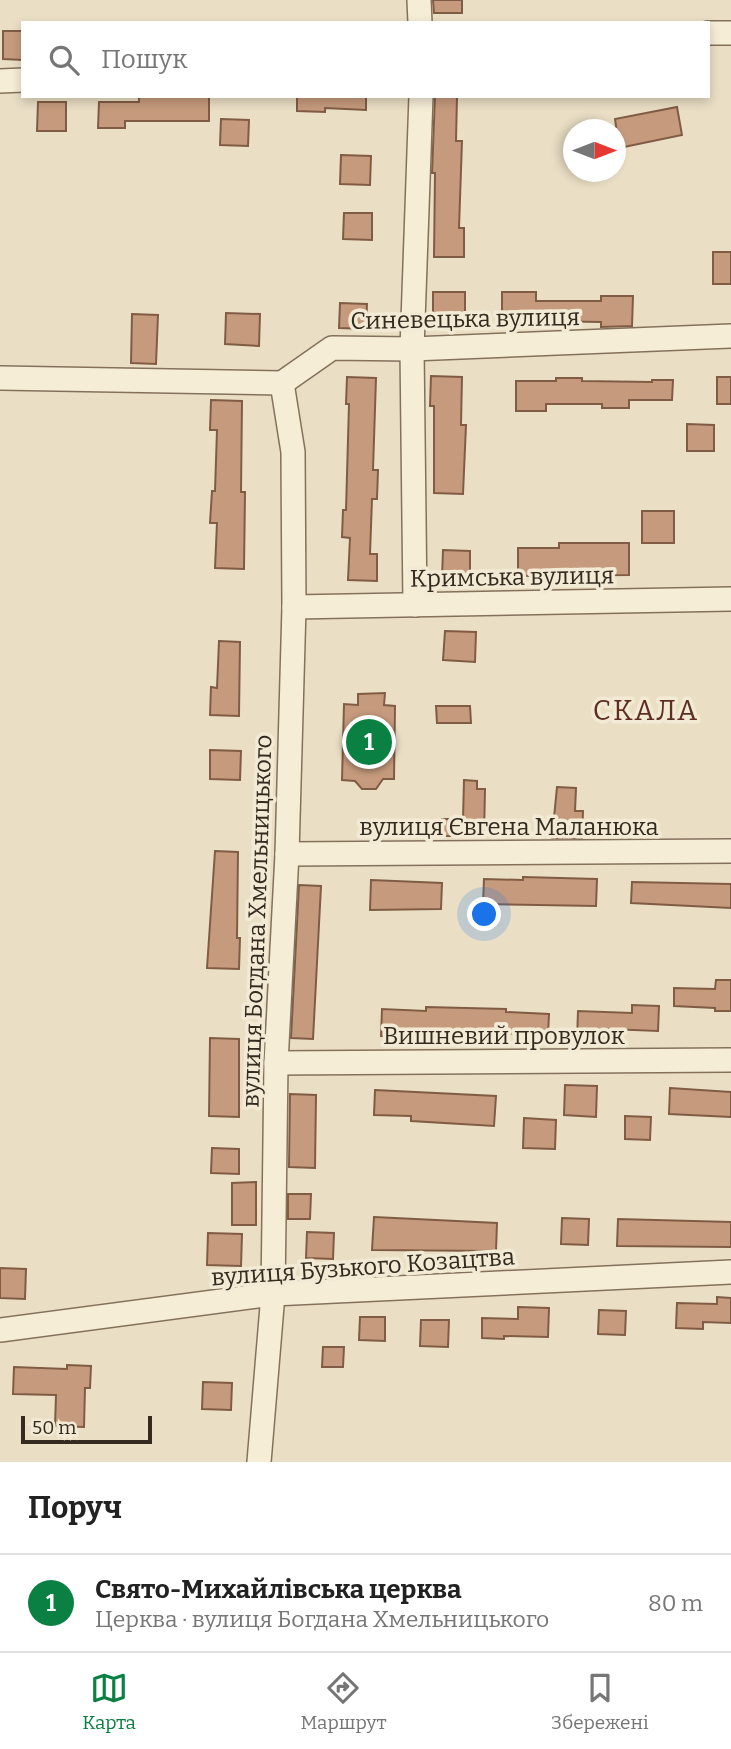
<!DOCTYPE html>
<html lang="uk">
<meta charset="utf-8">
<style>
:root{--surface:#fff;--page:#f6f6f6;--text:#222;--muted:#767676;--line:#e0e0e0;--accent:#0b8043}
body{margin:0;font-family:Bitter,serif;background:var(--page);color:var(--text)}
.compass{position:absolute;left:563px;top:119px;width:63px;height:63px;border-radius:50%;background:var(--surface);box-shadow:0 4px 10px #0003;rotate:90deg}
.scale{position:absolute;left:21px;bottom:18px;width:131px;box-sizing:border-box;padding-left:7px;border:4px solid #352a1f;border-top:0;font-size:19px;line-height:24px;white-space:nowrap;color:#352a1f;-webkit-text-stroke:5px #f2ead4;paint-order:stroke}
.you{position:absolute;left:485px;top:915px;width:24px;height:24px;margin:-18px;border:5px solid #fff;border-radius:50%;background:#1a73e8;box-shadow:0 0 0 10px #1a73e833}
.badge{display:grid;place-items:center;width:46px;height:46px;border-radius:50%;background:var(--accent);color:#fff;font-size:23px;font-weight:700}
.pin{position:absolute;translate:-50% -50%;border:4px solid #fff;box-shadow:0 2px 7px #0006}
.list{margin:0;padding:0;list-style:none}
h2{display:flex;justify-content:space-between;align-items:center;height:91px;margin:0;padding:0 28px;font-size:30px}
h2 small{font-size:23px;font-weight:400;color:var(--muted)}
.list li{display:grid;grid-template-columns:46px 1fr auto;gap:21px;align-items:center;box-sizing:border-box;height:98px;padding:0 28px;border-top:2px solid var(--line)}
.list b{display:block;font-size:26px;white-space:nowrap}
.list p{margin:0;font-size:23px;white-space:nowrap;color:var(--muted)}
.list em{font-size:23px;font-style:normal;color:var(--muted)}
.icon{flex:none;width:38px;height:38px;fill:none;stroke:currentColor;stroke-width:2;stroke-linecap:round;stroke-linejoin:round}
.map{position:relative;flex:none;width:731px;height:1462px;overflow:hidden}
.search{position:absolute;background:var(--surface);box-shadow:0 4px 10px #0003;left:21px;right:21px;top:21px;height:77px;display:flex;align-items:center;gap:18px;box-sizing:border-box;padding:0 24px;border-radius:0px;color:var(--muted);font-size:26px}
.sheet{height:189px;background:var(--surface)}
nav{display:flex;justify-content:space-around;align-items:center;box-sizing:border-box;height:98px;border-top:2px solid var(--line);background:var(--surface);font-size:19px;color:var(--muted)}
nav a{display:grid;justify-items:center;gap:4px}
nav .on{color:var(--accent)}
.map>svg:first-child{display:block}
</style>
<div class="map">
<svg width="731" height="1462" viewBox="0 0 731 1462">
<rect width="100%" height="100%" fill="#eadfc5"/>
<!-- building -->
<g fill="#c69b7d" stroke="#815c44" stroke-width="2">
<path d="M 433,0 L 462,0 L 462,13 L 434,13 Z"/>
<path d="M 3,31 L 23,31 L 23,60 L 3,59 Z"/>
<path d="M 139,96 L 209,96 L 209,121 L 125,121 L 125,128 L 98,128 L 99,102 L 139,102 Z"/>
<path d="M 297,96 L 366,96 L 366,110 L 325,108 L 325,112 L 297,111 Z"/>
<path d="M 435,96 L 457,96 L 456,141 L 462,141 L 459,228 L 464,228 L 464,257 L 434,257 L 435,173 L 432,173 Z"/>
<path d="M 38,102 L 66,102 L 66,131 L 37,131 Z"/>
<path d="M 677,107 L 682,135 L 619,148 L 615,119 Z"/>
<path d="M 221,119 L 249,120 L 248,146 L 220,145 Z"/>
<path d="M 341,155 L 371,156 L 370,185 L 340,184 Z"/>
<path d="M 344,213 L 372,213 L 372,240 L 343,239 Z"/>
<rect x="713" y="252" width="18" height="32"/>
<rect x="433" y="292" width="32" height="32"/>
<path d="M 502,292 L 536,292 L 536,301 L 601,301 L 601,296 L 633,296 L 632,326 L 601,327 L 601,322 L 536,321 L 536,326 L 502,325 Z"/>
<path d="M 340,303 L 367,304 L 366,329 L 339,328 Z"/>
<path d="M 226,313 L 260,314 L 259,346 L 225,344 Z"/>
<path d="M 132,314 L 158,315 L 156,364 L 131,363 Z"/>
<path d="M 431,376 L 462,377 L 461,425 L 466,425 L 463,494 L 434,493 L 434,406 L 430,406 Z"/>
<path d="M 347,377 L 376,378 L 373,470 L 378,470 L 377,499 L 372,499 L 370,554 L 377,554 L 377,581 L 348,580 L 350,538 L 342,537 L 343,510 L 346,510 L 349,404 L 346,404 Z"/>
<rect x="717" y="377" width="14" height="27"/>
<path d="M 556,378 L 582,378 L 582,381 L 652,382 L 652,380 L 673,380 L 672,400 L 629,400 L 629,408 L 602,408 L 602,404 L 546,404 L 546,411 L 516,411 L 516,381 L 556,381 Z"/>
<path d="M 211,400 L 242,401 L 241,492 L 245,492 L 244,569 L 215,568 L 217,523 L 210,523 L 212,491 L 215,491 L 217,430 L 210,430 Z"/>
<path d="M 687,424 L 714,425 L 714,451 L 687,451 Z"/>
<rect x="642" y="511" width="32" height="32"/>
<path d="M 559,543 L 629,543 L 629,575 L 518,576 L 518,548 L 559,548 Z"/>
<path d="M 443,550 L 470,551 L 470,578 L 442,577 Z"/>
<path d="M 445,631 L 476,632 L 475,662 L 443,660 Z"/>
<path d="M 219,641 L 240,642 L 239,716 L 210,715 L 211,687 L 217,688 Z"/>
<path d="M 385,693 L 384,705 L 395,706 L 394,779 L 383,779 L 376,789 L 362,789 L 355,781 L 342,780 L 344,704 L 358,705 L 358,694 Z"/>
<path d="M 436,706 L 470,706 L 471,723 L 437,723 Z"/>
<path d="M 210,750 L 241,751 L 240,780 L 210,779 Z"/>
<path d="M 464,780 L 477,781 L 477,789 L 485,789 L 484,836 L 442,836 L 442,819 L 463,819 Z"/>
<path d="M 557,787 L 576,788 L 575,811 L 583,811 L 582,838 L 552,838 Z"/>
<path d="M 215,851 L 238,852 L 237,938 L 240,938 L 239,969 L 207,968 Z"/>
<path d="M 523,877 L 597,879 L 596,906 L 483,904 L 484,879 L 523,880 Z"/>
<path d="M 371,880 L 442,883 L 441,909 L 370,910 Z"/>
<path d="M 632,882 L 731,884 L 731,908 L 631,903 Z"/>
<path d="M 299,885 L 321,886 L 313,1039 L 291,1038 Z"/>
<path d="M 716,980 L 731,980 L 731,1011 L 715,1011 L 715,1008 L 674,1006 L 674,988 L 715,989 Z"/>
<path d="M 632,1005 L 659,1006 L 658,1031 L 608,1029 L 608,1041 L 577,1040 L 578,1011 L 632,1013 Z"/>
<path d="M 426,1007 L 506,1009 L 506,1012 L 549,1014 L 548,1035 L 505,1033 L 505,1038 L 410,1034 L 409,1037 L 381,1036 L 382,1009 L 426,1011 Z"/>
<path d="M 210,1038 L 239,1039 L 239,1117 L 209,1116 Z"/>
<path d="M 565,1085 L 597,1086 L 596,1117 L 564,1115 Z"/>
<path d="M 670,1088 L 731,1092 L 731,1117 L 669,1114 Z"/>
<path d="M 375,1090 L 496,1096 L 494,1126 L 411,1121 L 411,1116 L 374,1115 Z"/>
<path d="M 290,1094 L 316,1095 L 315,1168 L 289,1167 Z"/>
<path d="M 625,1116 L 651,1117 L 650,1140 L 625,1139 Z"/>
<path d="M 524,1118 L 556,1120 L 555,1149 L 523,1148 Z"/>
<path d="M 212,1148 L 239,1149 L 239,1174 L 211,1173 Z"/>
<path d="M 256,1182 L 256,1225 L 232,1225 L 232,1183 Z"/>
<path d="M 288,1194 L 311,1194 L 310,1219 L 288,1219 Z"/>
<path d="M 374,1217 L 497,1223 L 496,1251 L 372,1250 Z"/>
<path d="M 562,1218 L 589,1219 L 588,1245 L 561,1244 Z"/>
<path d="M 618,1219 L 731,1222 L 731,1247 L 617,1246 Z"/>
<path d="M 307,1232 L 334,1233 L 333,1259 L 306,1258 Z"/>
<path d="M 208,1233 L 242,1234 L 241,1266 L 207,1265 Z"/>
<path d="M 0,1268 L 26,1269 L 25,1299 L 0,1298 Z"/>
<path d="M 717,1297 L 731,1298 L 731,1323 L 703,1322 L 703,1329 L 676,1328 L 677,1303 L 717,1304 Z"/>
<path d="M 518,1307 L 549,1308 L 548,1337 L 504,1336 L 504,1339 L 482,1338 L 482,1318 L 518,1319 Z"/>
<path d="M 599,1310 L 626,1311 L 625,1335 L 598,1334 Z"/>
<path d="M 360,1317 L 385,1317 L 385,1341 L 359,1340 Z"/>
<path d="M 421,1320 L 449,1320 L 448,1347 L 420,1346 Z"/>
<path d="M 323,1347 L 344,1347 L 343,1367 L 322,1367 Z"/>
<path d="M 67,1365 L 91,1366 L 90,1388 L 85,1388 L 84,1427 L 55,1426 L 56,1395 L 13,1394 L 14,1367 L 67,1369 Z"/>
<path d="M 203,1382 L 232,1383 L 231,1410 L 202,1409 Z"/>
</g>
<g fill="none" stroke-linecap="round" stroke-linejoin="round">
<defs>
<g id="minor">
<path d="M 419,0 L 420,23"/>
<path d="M 708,33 L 731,33"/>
<path d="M 0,81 L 23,80"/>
<path d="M 0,378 L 282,383 L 332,348 L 412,349 L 731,336"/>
<path d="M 415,605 L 412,349 L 421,96"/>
<path d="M 294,607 L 731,599"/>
<path d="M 287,854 L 731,851"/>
<path d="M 276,1063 L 731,1060"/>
<path d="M 0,1330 L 273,1294 L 731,1272"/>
<path d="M 259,1462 L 273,1294 L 276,1063 L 287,854 L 294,607 L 293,452 L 282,383"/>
</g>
</defs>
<!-- minor casing -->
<use href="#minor" stroke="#84715c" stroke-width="26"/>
<!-- minor -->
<use href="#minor" stroke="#f6edd7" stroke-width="23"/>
</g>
<g text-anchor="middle" stroke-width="7" stroke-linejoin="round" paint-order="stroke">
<!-- street labels -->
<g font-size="24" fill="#352a1f" stroke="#f2ead4">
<text transform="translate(465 319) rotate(-1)" y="8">Синевецька вулиця</text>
<text transform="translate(512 577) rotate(-1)" y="8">Кримська вулиця</text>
<text x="509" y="835">вулиця Євгена Маланюка</text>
<text transform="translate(257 921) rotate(-88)" y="8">вулиця Богдана Хмельницького</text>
<text x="504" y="1044">Вишневий провулок</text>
<text transform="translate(363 1267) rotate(-4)" y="8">вулиця Бузького Козацтва</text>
</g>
<!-- quarter labels -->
<g font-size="28" letter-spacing="2" fill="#5e2e22" stroke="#f2ead4">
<text x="646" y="720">СКАЛА</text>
</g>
</g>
</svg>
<svg class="compass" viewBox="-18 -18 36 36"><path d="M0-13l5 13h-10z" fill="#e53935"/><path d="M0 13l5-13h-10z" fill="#767676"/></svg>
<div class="scale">50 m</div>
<div class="you"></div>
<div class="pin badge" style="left:369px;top:742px">1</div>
<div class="search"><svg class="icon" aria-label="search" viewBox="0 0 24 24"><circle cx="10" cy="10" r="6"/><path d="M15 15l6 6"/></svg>Пошук</div>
</div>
<section class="sheet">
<h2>Поруч<small></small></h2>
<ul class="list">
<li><span class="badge">1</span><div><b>Свято-Михайлівська церква</b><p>Церква · вулиця Богдана Хмельницького</p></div><em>80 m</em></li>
</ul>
</section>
<nav>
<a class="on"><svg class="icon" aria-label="map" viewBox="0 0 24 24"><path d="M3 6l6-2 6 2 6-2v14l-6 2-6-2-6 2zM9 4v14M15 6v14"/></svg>Карта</a>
<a><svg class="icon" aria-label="directions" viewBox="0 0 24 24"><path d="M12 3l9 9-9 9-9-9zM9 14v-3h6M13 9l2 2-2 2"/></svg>Маршрут</a>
<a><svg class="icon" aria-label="saved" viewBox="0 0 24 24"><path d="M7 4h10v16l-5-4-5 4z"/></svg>Збережені</a>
</nav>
